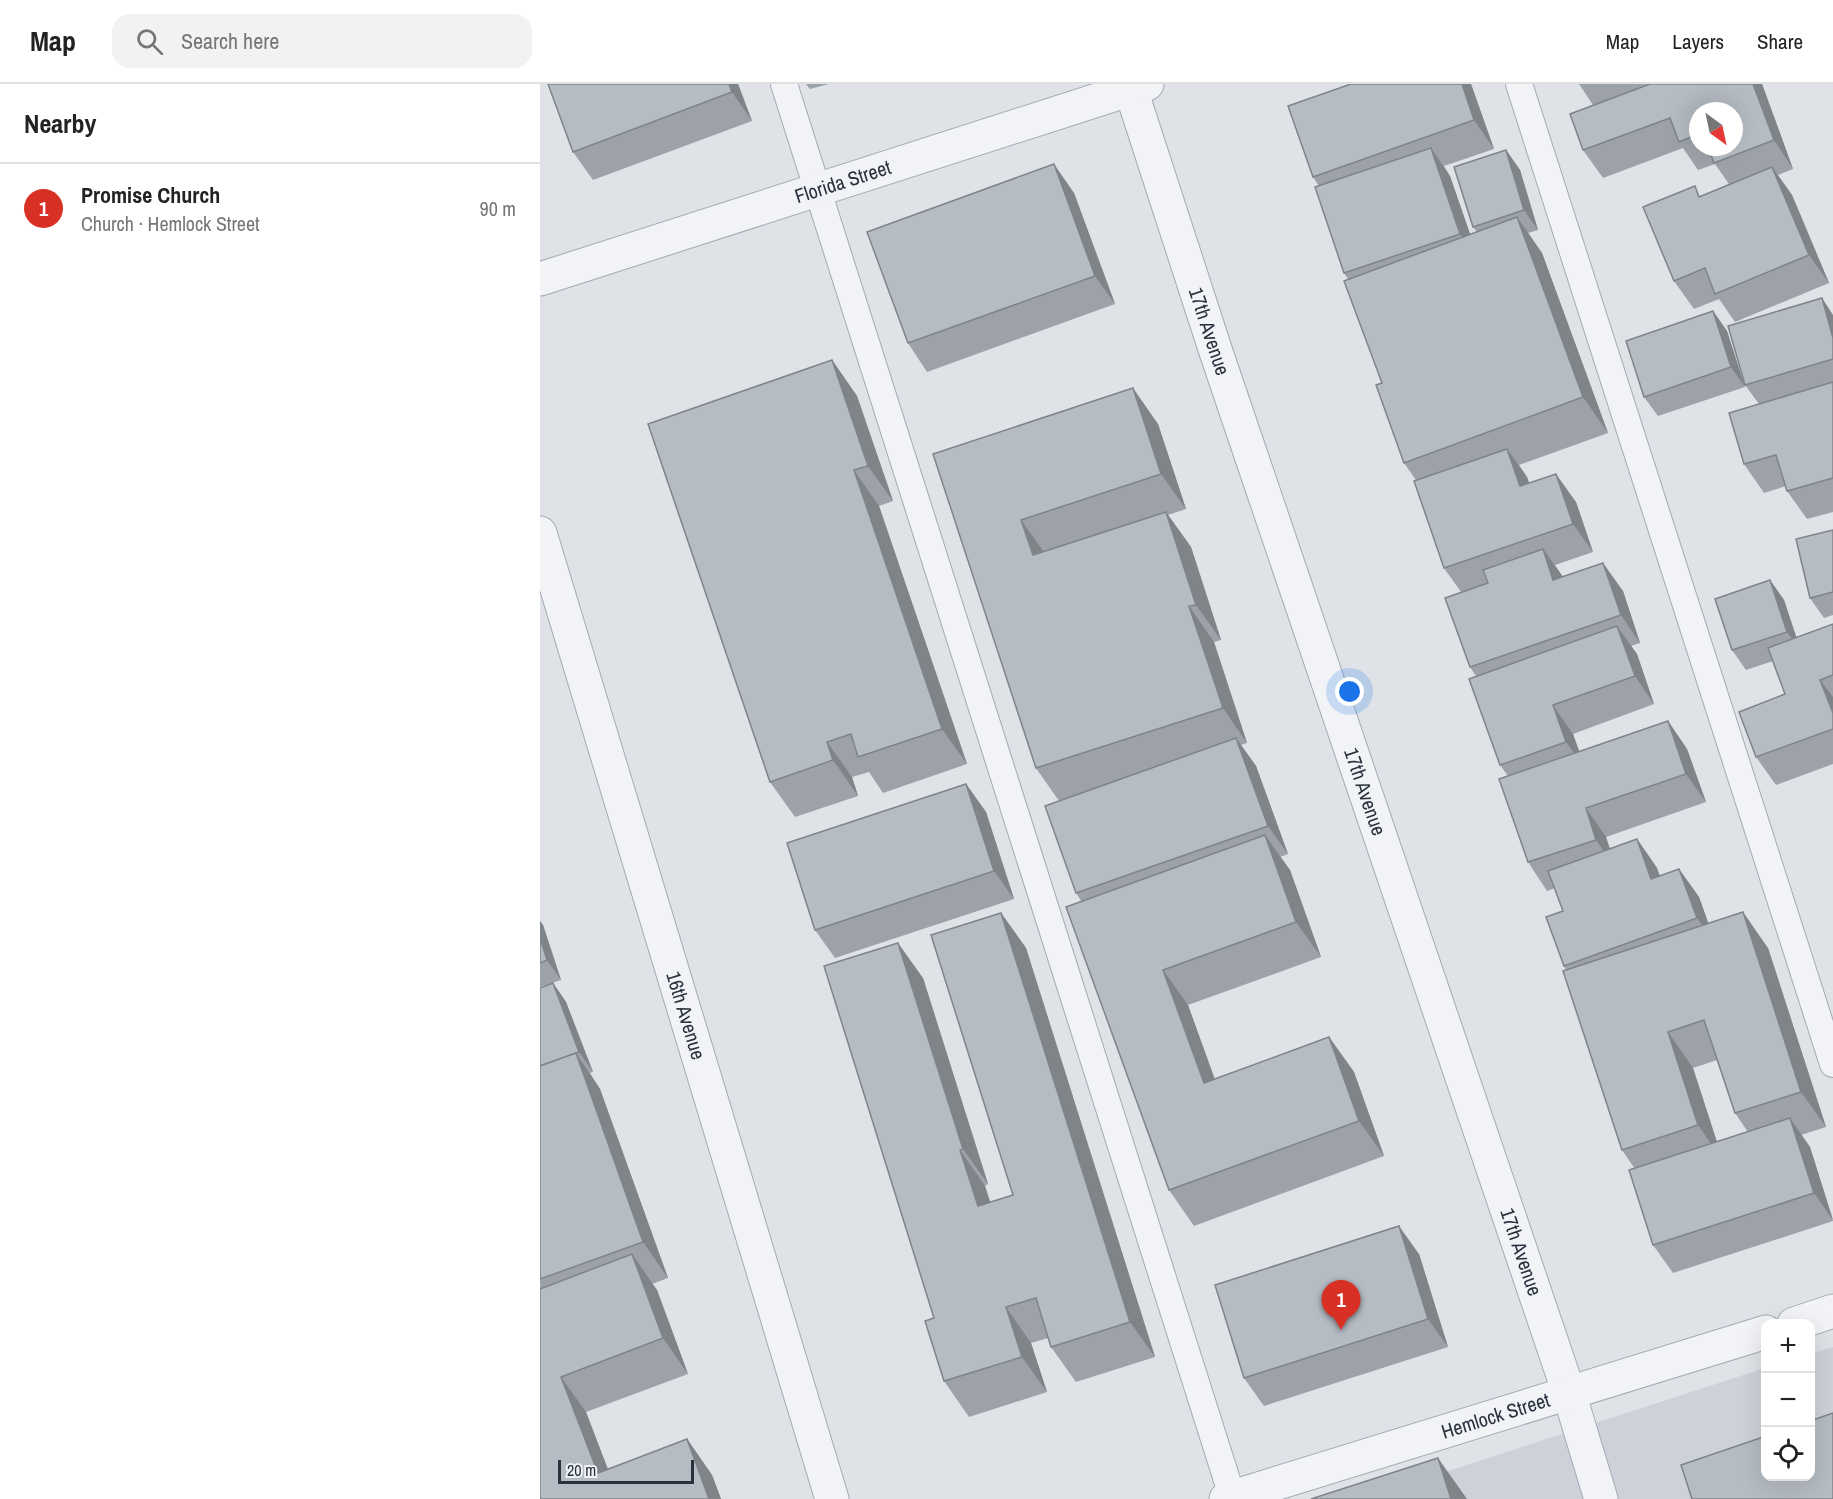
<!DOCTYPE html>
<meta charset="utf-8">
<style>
:root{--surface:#fff;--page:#f2f2f2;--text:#222;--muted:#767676;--line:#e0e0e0;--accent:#d93025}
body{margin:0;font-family:"Archivo Narrow",sans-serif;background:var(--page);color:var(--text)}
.controls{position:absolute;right:18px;bottom:18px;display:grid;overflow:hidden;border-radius:12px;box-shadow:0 6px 24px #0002}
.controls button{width:54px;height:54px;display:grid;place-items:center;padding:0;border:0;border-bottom:2px solid var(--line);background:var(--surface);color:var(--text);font:30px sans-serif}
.compass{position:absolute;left:1149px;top:18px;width:54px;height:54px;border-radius:50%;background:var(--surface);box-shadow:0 6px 24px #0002;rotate:147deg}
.scale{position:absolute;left:18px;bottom:15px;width:136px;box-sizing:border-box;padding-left:6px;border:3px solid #28313e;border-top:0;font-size:16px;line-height:21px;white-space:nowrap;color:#28313e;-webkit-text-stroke:4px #eef1f5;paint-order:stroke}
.you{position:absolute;left:810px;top:608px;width:21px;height:21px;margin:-15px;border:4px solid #fff;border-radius:50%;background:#1a73e8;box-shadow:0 0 0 9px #1a73e833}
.badge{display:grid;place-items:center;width:39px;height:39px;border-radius:50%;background:var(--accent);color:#fff;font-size:20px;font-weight:700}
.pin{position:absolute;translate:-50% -50px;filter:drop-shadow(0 2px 3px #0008)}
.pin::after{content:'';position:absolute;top:32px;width:21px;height:18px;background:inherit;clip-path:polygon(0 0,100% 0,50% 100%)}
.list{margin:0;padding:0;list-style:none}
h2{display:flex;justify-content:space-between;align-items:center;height:78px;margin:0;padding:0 24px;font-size:26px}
h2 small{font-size:20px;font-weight:400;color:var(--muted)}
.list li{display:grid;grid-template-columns:39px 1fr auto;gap:18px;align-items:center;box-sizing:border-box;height:90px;padding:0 24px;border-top:2px solid var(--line)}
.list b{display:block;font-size:22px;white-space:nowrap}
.list p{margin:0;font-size:20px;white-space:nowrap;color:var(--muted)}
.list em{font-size:20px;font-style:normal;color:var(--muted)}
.icon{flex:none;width:33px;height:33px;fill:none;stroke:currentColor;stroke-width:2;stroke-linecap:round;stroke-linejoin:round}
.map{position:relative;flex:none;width:1293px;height:1415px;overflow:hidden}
header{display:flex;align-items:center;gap:36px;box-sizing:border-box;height:84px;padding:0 30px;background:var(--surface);border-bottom:2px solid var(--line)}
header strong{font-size:28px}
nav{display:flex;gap:33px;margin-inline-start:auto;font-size:21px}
.search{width:420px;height:54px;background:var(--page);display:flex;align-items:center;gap:15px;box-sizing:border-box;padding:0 21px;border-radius:18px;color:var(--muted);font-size:22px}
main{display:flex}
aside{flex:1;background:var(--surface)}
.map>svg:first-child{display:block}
</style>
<header>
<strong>Map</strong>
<div class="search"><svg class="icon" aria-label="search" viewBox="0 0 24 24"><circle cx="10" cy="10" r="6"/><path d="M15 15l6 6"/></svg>Search here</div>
<nav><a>Map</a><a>Layers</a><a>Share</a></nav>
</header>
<main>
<aside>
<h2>Nearby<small></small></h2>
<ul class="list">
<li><span class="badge">1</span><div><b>Promise Church</b><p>Church · Hemlock Street</p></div><em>90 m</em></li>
</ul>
</aside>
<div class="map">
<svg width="1293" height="1415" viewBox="0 0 1293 1415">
<rect width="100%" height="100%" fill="#dfe3e8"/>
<!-- built -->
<path fill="#cdd2da" d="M 1293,1263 L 1293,1415 L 822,1415 L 1225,1284 L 1226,1392 L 1270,1392 L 1271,1270 Z"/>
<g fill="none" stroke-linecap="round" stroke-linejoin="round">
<defs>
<g id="service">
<path d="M 244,0 L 693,1415"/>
<path d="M 979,0 L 1293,980"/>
</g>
<g id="minor">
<path id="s1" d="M 589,0 L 675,265 L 1029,1309 L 1061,1415"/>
<path id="s2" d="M 0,195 L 607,0"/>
<path id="s3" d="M 0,449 L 292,1415"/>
<path d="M 1254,1240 L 1293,1227"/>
<path id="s4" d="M 686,1415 L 1226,1248"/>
</g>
</defs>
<!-- service casing -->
<use href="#service" stroke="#a4aab2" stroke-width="28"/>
<!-- minor casing -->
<use href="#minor" stroke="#a4aab2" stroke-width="35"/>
<!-- service -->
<use href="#service" stroke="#f1f3f6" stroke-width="26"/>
<!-- minor -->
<use href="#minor" stroke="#f1f3f6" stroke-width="33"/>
</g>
<!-- wall -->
<g fill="#9da2a9" fill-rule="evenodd">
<path d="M 198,0 L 212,37 L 53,96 L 33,68 Z"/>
<path d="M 266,0 L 289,0 L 270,5 Z"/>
<path d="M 811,0 L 931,0 L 954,65 L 904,82 L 910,92 L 930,150 L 937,148 L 933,143 L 966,66 L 980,86 L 998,146 L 988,149 L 1002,169 L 1068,349 L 979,381 L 987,393 L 989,399 L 1036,418 L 1053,468 L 1015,481 L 1023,493 L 1083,507 L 1100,559 L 1091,562 L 1097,570 L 1114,620 L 1033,650 L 1039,668 L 1128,637 L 1147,665 L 1166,718 L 1066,753 L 1070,765 L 1097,755 L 1117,784 L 1119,792 L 1139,785 L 1159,813 L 1168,839 L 1228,864 L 1286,1043 L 1261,1051 L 1270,1063 L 1293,1137 L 1133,1189 L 1113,1161 L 1095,1085 L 1082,1066 L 1026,886 L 1024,882 L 1023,827 L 1015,804 L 1007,807 L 988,778 L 968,692 L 960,681 L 936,592 L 930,583 L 921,508 L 904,484 L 876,396 L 864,379 L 842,299 L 808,195 L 804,189 L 779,102 L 773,93 ZM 1177,976 L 1195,1029 L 1208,1048 L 1177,1058 L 1153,984 Z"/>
<path d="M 1039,0 L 1222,0 L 1253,85 L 1238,91 L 1252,111 L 1289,199 L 1195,238 L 1179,215 L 1154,225 L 1134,197 L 1162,112 L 1189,100 L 1175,80 L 1158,86 L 1143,64 L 1063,94 L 1043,66 L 1053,21 ZM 1158,27 L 1194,63 L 1158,63 Z"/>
<path d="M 534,109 L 575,220 L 387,288 L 368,259 Z"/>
<path d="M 1173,227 L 1187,247 L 1205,303 L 1118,332 L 1104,313 Z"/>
<path d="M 1293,231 L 1293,428 L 1267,435 L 1247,407 L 1246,402 L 1224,409 L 1204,380 L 1219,320 L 1205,301 Z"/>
<path d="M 292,276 L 317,312 L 353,417 L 339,422 L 427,680 L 343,709 L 329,688 L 312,693 L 318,712 L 255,733 L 230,698 Z"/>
<path d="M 618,340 L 646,425 L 628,431 L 651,463 L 681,556 L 674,558 L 707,659 L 701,661 L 716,682 L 748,770 L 740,773 L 750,786 L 781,873 L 648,921 L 674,995 L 789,953 L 814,988 L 844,1072 L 654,1142 L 629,1106 L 542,818 L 536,809 L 519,717 L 496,684 L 393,370 Z"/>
<path d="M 1293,446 L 1293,531 L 1284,534 L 1270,514 Z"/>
<path d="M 1230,496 L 1244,516 L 1256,553 L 1293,540 L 1293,680 L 1236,701 L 1216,673 L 1245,610 L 1233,577 L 1206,586 L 1192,566 Z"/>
<path d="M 426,700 L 446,728 L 474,815 L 295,874 L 275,846 Z"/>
<path d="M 461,829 L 486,864 L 615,1273 L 536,1298 L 511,1263 L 508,1254 L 491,1259 L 507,1308 L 429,1333 L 404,1297 L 394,1234 L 383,894 L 448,1100 L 445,1102 L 450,1118 L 473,1111 Z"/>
<path d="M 0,837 L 3,841 L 21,896 L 0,903 Z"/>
<path d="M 13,899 L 26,918 L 53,988 L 50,989 L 60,1005 L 128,1194 L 112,1200 L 117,1206 L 148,1290 L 46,1328 L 68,1385 L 147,1355 L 172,1391 L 181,1415 L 0,1415 L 0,904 Z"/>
<path d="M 879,1170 L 908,1263 L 724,1322 L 704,1294 Z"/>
</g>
<!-- shaded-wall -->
<g fill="#7f8489">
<path d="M 189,0 L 198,0 L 212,37 L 192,8 Z"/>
<path d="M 922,0 L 931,0 L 954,65 L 934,36 Z"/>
<path d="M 1213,0 L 1222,0 L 1253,85 L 1234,56 Z"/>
<path d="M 891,64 L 910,92 L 940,179 L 920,150 Z"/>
<path d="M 966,66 L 980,86 L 998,146 L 984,126 Z"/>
<path d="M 514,80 L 534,109 L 575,220 L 555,192 Z"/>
<path d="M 1232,83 L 1252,111 L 1289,199 L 1269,171 Z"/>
<path d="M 977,133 L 1002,169 L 1068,349 L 1043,313 Z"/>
<path d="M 1282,214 L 1293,231 L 1293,254 Z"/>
<path d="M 1173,227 L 1187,247 L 1205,303 L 1191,283 Z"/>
<path d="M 292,276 L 317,312 L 353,417 L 328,382 Z"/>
<path d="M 593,304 L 618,340 L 646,425 L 621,390 Z"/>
<path d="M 967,365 L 987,393 L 1000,430 L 980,402 Z"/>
<path d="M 314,386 L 339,422 L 427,680 L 402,645 Z"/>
<path d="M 1016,390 L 1036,418 L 1053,468 L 1033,440 Z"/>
<path d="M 626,428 L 651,463 L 681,556 L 656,521 Z"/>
<path d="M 481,436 L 506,471 L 493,471 Z"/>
<path d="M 1003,465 L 1023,493 L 1013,496 Z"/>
<path d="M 1063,479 L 1083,507 L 1100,559 L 1081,531 Z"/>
<path d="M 1230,496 L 1244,516 L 1261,567 L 1247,548 Z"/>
<path d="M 649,522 L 674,558 L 707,659 L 683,624 Z"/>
<path d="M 1077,542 L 1097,570 L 1114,620 L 1095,592 Z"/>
<path d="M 1280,596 L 1293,613 L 1293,629 Z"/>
<path d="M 1013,621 L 1033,650 L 1046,686 L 1026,658 Z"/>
<path d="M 1128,637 L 1147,665 L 1166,718 L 1146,690 Z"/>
<path d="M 696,654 L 716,682 L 748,770 L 728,742 Z"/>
<path d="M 287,658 L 312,693 L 318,712 L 293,676 Z"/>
<path d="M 426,700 L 446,728 L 474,815 L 454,787 Z"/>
<path d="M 1046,724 L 1066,753 L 1076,784 L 1056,756 Z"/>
<path d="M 725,751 L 750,786 L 781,873 L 756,838 Z"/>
<path d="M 1097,755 L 1117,784 L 1131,823 L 1111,795 Z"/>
<path d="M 1139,785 L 1159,813 L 1177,863 L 1157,834 Z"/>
<path d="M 1203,828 L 1228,864 L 1286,1043 L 1261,1008 Z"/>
<path d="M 461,829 L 486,864 L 615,1273 L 590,1238 Z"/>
<path d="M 0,837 L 3,841 L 21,896 L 7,876 L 0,854 Z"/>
<path d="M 358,859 L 383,894 L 448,1100 L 423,1065 Z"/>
<path d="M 623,886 L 648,921 L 689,1034 L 664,999 Z"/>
<path d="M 13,899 L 26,918 L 53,988 L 39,968 Z"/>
<path d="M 1128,948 L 1153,984 L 1183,1077 L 1158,1041 Z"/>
<path d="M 789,953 L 814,988 L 844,1072 L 819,1037 Z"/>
<path d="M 36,969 L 60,1005 L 128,1194 L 103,1158 Z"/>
<path d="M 1250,1034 L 1270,1063 L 1293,1136 L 1274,1109 Z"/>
<path d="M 420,1066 L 445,1102 L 463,1158 L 438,1122 Z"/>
<path d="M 859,1142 L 879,1170 L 908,1263 L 888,1235 Z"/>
<path d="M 92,1170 L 117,1206 L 148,1290 L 123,1254 Z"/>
<path d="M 466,1223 L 491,1259 L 507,1308 L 482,1273 Z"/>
<path d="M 21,1293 L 46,1328 L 79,1415 L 58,1389 Z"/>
<path d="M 147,1355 L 172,1391 L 181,1415 L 169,1415 Z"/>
<path d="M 898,1374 L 927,1415 L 911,1415 Z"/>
</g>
<!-- building -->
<g fill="#b6bcc4" stroke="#7f8489" stroke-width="1.5">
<path d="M 8,0 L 189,0 L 192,8 L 33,68 Z"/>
<path d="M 811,0 L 922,0 L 934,36 L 773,93 L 748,22 Z"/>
<path d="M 1110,0 L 1213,0 L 1234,56 L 1174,79 L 1168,63 L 1194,63 L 1194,27 L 1158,27 L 1158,50 L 1139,58 L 1130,34 L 1043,66 L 1030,30 Z"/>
<path d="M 891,64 L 920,150 L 804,189 L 775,103 Z"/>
<path d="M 966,66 L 984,126 L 933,143 L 914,83 Z"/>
<path d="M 514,80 L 555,192 L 368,259 L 327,148 Z"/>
<path d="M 1232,83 L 1269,171 L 1175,210 L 1165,184 L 1134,197 L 1103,123 L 1155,102 L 1159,113 Z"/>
<path d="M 977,133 L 1043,313 L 864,379 L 836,301 L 842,299 L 804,197 Z"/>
<path d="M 1282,214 L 1293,254 L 1293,275 L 1205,301 L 1188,242 Z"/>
<path d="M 1173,227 L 1191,283 L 1104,313 L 1086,257 Z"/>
<path d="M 292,276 L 328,382 L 314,386 L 402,645 L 318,673 L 311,650 L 287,658 L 293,676 L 230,698 L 108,340 Z"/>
<path d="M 1293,298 L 1293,394 L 1247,407 L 1236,371 L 1204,380 L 1189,329 Z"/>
<path d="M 593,304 L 621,390 L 481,436 L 493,471 L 626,428 L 656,521 L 649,522 L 683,624 L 496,684 L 393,370 Z"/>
<path d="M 967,365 L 980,402 L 1016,390 L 1033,440 L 904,484 L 874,397 Z"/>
<path d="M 1293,446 L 1293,508 L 1270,514 L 1256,455 Z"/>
<path d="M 1003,465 L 1013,496 L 1063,479 L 1081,531 L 930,583 L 905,514 L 948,499 L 943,486 Z"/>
<path d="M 1230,496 L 1247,548 L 1192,566 L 1175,515 Z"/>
<path d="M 1293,540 L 1293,591 L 1280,596 L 1293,629 L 1293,645 L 1216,673 L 1199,628 L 1245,610 L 1228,564 Z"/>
<path d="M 1077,542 L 1095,592 L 1013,621 L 1026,658 L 960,681 L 929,595 Z"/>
<path d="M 1128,637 L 1146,690 L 1046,724 L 1056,756 L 988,778 L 959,695 Z"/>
<path d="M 696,654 L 728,742 L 536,809 L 505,722 Z"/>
<path d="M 426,700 L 454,787 L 275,846 L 247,759 Z"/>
<path d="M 725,751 L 756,838 L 623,886 L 664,999 L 789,953 L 819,1037 L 629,1106 L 526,823 Z"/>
<path d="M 1097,755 L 1111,795 L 1139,785 L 1157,834 L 1024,882 L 1006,833 L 1023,827 L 1008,787 Z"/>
<path d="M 1203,828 L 1261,1008 L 1195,1029 L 1164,936 L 1128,948 L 1158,1041 L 1082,1066 L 1023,887 Z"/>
<path d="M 461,829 L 590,1238 L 511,1263 L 496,1214 L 466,1223 L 482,1273 L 404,1297 L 385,1237 L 394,1234 L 284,882 L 358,859 L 423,1065 L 420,1066 L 438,1122 L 473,1111 L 391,851 Z"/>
<path d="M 0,854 L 7,876 L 0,879 Z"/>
<path d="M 13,899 L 39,968 L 0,982 L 0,904 Z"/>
<path d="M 36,969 L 103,1158 L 0,1195 L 0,982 Z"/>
<path d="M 1250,1034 L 1274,1109 L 1113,1161 L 1089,1086 Z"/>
<path d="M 859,1142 L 888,1235 L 704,1294 L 675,1201 Z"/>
<path d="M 92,1170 L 123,1254 L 21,1293 L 58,1389 L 147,1355 L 169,1415 L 0,1415 L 0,1205 Z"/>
<path d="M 1293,1329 L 1293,1415 L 1152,1415 L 1141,1381 L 1226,1352 L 1226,1392 L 1270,1392 L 1270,1337 Z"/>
<path d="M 898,1374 L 911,1415 L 771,1415 Z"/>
</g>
<g text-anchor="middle" stroke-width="4.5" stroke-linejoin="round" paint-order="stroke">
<!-- street labels -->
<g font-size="20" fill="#28313e" stroke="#eef1f5">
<text dy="7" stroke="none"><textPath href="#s2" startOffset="318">Florida Street</textPath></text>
<text dy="7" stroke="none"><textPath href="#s1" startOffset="260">17th Avenue</textPath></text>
<text dy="7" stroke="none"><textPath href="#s1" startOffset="746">17th Avenue</textPath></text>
<text dy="7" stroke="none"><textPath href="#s3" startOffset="504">16th Avenue</textPath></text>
<text dy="7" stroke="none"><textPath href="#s1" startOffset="1232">17th Avenue</textPath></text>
<text dy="7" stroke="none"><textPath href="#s4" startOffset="282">Hemlock Street</textPath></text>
</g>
</g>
</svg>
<div class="controls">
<button>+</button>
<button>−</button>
<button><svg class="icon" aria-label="locate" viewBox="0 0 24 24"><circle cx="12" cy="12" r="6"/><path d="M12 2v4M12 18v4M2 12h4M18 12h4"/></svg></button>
</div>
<svg class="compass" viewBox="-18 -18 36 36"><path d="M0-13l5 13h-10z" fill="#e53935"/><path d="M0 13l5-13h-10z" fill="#767676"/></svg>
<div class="scale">20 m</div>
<div class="you"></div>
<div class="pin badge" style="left:801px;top:1246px">1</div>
</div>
</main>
